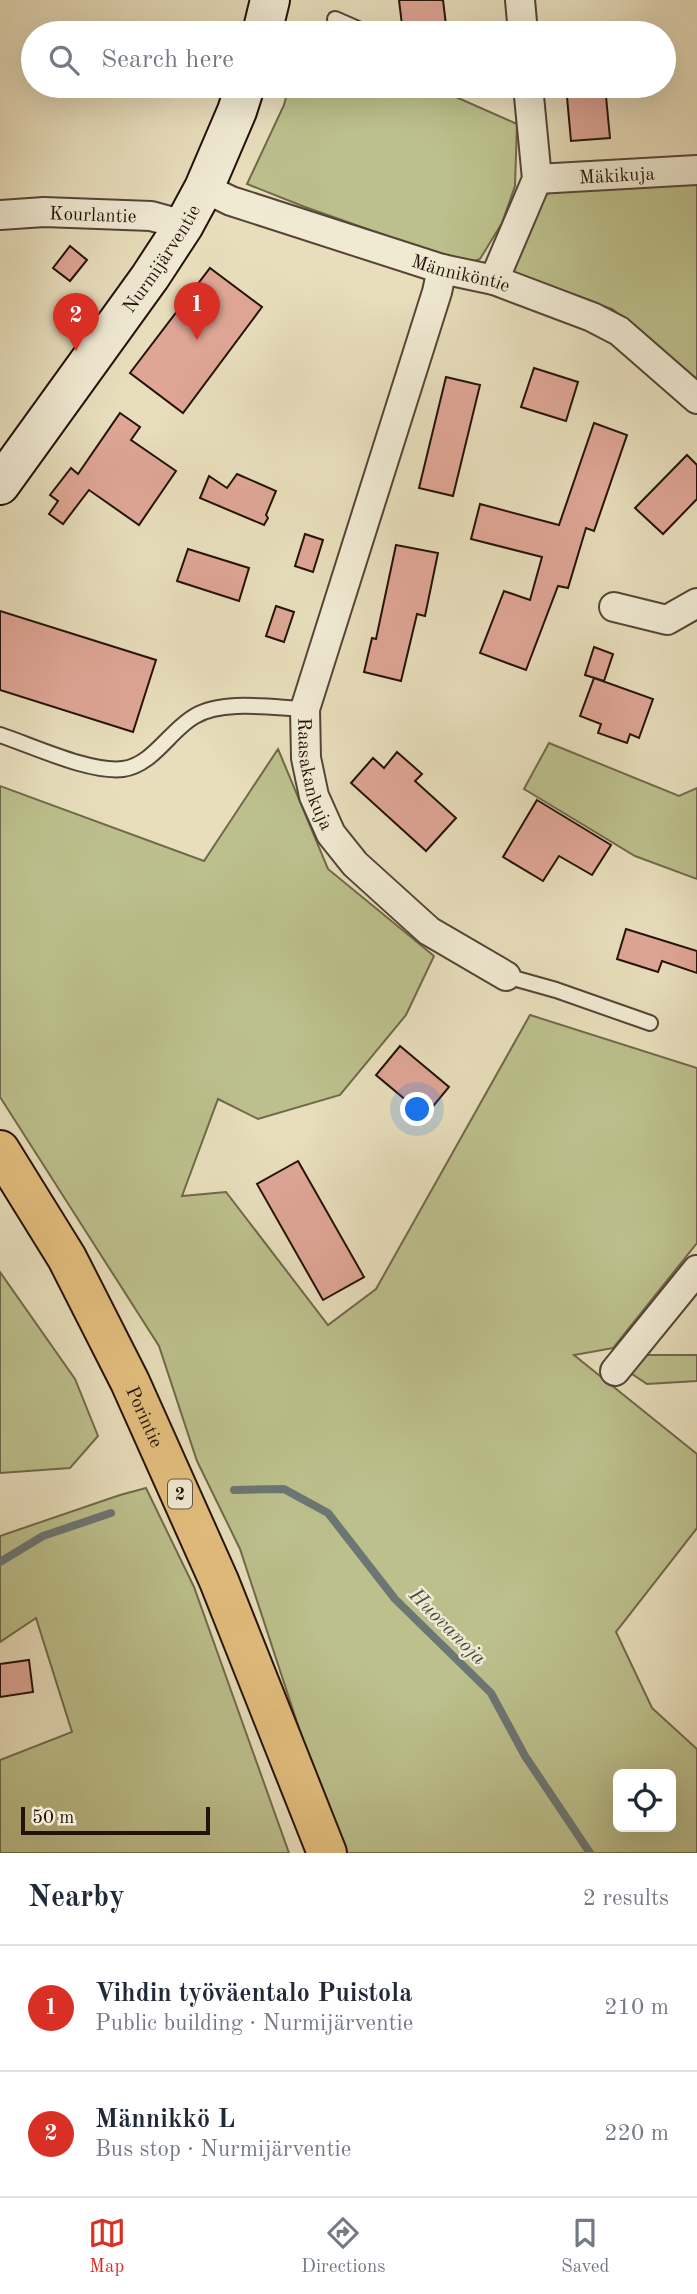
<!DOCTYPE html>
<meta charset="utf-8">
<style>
:root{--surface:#fff;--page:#f2f2f3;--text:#1f2937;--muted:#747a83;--line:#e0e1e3;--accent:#d93025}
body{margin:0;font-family:"Old Standard TT",serif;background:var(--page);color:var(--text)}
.controls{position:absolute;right:21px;bottom:21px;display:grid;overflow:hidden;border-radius:10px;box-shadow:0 7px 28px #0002}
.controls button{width:63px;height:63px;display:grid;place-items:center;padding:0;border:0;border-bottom:2px solid var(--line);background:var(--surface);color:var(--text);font:35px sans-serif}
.scale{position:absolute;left:21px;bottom:18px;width:189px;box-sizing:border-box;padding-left:7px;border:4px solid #241209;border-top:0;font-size:19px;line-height:24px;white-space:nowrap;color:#241209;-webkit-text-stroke:5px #f0ead3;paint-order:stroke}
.you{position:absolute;left:418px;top:1110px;width:24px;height:24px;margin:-18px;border:5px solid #fff;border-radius:50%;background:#1a73e8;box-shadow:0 0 0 10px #1a73e833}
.badge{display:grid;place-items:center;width:46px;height:46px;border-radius:50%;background:var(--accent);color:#fff;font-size:23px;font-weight:700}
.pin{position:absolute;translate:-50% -58px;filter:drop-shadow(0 2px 4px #0008)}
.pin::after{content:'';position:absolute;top:37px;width:24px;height:21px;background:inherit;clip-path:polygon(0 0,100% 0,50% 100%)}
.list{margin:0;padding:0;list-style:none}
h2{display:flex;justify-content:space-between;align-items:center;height:91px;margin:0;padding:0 28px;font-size:30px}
h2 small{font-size:23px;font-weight:400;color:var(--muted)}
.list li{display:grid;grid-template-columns:46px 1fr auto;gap:21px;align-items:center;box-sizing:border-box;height:126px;padding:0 28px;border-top:2px solid var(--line)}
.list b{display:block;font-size:26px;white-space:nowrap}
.list p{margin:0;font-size:23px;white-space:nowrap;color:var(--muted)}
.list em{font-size:23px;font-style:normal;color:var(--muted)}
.icon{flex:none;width:38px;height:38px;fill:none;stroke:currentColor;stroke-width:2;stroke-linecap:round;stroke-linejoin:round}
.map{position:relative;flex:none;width:697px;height:1853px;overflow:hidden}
.search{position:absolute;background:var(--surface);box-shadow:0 7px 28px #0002;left:21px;right:21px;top:21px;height:77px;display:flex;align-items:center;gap:18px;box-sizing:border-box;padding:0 24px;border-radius:38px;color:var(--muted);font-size:26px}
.sheet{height:343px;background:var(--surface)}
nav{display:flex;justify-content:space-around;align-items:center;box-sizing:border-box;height:98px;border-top:2px solid var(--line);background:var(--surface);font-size:19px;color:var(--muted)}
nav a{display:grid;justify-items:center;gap:4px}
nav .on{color:var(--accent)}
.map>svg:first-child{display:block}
</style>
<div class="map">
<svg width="697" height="1853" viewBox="0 0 697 1853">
<rect width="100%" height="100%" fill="#e8debc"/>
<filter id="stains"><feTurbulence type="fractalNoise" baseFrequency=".00286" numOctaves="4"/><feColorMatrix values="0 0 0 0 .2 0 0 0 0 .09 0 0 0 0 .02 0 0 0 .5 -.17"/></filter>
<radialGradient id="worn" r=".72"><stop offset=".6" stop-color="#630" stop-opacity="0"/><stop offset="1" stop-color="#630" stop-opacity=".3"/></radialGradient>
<!-- green -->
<g fill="#bcc08c" stroke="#70694a" stroke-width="2" fill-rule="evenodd">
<path d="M 289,86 L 431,86 L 517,124 L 515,186 L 502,223 L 480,259 L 466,264 L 305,207 L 247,184 L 284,105 Z"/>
<path d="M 697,181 L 697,384 L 629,322 L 612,309 L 516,278 L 510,262 L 539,200 L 558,187 Z"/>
<path d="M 549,743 L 679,796 L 697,788 L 697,879 L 635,856 L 524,789 Z"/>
<path d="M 278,749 L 328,869 L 434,956 L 406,1015 L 340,1095 L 258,1119 L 218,1099 L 182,1196 L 226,1192 L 328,1325 L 376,1289 L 530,1015 L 697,1068 L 697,1243 L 613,1348 L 574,1355 L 697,1454 L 697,1528 L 616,1632 L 652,1708 L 697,1749 L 697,1853 L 340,1853 L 240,1549 L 197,1461 L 159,1346 L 0,1097 L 0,786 L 204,861 ZM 618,1774 L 671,1774 L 671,1827 L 618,1827 Z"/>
<path d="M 0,1272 L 75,1379 L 98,1436 L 70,1468 L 0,1473 Z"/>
<path d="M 641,1355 L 697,1355 L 697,1381 L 647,1384 L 629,1372 Z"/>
<path d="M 146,1488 L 194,1587 L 289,1853 L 0,1853 L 0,1760 L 72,1732 L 36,1618 L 0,1642 L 0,1536 L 120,1495 Z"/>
</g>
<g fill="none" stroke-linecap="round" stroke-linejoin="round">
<!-- stream -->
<g stroke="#6c7674" stroke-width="8">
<path d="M 234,1490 L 284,1489 L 328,1513 L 395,1599 L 491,1693 L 525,1756 L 590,1853"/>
<path d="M 0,1562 L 43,1536 L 111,1513"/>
</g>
</g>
<!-- building -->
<g fill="#dfa696" stroke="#241209" stroke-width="2">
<path d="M 399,0 L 443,0 L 447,33 L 403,33 Z"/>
<path d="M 566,86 L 605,86 L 610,138 L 571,141 Z"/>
<path d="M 70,246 L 87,260 L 70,281 L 53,268 Z"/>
<path d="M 210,268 L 262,307 L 183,413 L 130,373 Z"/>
<path d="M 534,368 L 578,382 L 566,421 L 521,407 Z"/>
<path d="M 446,377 L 480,385 L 453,496 L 419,488 Z"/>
<path d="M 120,413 L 140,427 L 131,440 L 176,471 L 139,525 L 89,490 L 63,524 L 49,514 L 58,501 L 50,495 L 71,468 L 78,474 Z"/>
<path d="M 594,423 L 627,435 L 594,531 L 586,528 L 568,588 L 558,586 L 526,670 L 480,653 L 504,591 L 530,600 L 542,557 L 471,539 L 480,504 L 559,525 Z"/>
<path d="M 687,455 L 697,465 L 697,499 L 663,534 L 635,508 Z"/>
<path d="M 237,474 L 276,491 L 266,515 L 268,518 L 264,525 L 200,498 L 209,476 L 227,488 Z"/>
<path d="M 305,534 L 323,540 L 313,572 L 295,566 Z"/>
<path d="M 396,545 L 438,553 L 425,616 L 417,614 L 401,681 L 364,672 L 372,638 L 376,639 Z"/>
<path d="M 188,549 L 249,568 L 239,601 L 177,581 Z"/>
<path d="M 276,606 L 294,612 L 284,642 L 266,636 Z"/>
<path d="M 0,611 L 156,660 L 133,732 L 0,690 Z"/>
<path d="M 594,647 L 613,654 L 604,681 L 585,675 Z"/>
<path d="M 594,678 L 653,699 L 639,738 L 630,734 L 627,743 L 598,733 L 601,724 L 580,716 Z"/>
<path d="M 397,752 L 422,774 L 415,781 L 456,818 L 426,851 L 351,783 L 373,758 L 384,768 Z"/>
<path d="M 537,800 L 611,845 L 592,875 L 559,856 L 543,881 L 503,857 Z"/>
<path d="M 626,929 L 697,951 L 697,973 L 662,961 L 658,972 L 617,959 Z"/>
<path d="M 400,1046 L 449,1087 L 425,1116 L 376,1075 Z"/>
<path d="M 298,1161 L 364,1277 L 323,1300 L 257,1184 Z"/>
<path d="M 29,1660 L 33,1692 L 0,1697 L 0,1664 Z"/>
</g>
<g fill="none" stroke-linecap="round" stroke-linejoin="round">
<defs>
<g id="lane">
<path d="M 335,19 L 367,33"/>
<path d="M 0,735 C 33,746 90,773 123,769 C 153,765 170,730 195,716 C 223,699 274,708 305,709"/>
<path d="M 506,976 L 556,990 L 650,1023"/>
</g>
<g id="street">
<path d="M 520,0 L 523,33"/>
<path id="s1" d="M 537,179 L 697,170"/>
<path id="s2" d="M 204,188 L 231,201 L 442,269 L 494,280 L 592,317 L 619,331 L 697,399"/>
<path id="s3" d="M 0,215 L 44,212 L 151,216 L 184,225"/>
<path id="s4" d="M 442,269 L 437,292 L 305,709 L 306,758 L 314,796 L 331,834 L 355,864 L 429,931 L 506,976"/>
<path d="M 494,280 L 537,179 L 528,86"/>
<path d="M 614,607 L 667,620 L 697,603"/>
<path d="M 615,1371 L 697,1270"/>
</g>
<g id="secondary">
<path d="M 262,33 L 270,0"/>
<path id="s5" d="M 0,485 L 150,277 L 184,225 L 204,188 L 237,111 L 245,86"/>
</g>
<g id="highway">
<path id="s6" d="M 0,1150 L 67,1258 L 130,1382 L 219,1581 L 327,1853"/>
</g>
</defs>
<!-- lane casing -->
<use href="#lane" stroke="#554536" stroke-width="18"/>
<!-- street casing -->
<use href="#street" stroke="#554536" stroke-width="32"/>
<!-- secondary casing -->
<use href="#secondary" stroke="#241209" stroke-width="42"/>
<!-- highway casing -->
<use href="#highway" stroke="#241209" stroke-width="42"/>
<!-- lane -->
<use href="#lane" stroke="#f0ead3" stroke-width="14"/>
<!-- street -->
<use href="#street" stroke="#f0ead3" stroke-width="28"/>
<!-- secondary -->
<use href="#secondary" stroke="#f0ead3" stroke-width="38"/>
<!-- highway -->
<use href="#highway" stroke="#e4bf7e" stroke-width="38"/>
</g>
<g text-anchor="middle" stroke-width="5" stroke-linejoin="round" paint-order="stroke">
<!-- shield labels -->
<rect fill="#f0ead3" stroke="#615346" stroke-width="2" x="168" y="1479.5" width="24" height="29" rx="5"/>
<g font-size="18" font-weight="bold" fill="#241209">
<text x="180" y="1500">2</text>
</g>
<!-- street labels -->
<g font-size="19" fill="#241209" stroke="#f0ead3">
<text dy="7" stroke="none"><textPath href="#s1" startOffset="80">Mäkikuja</textPath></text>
<text dy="7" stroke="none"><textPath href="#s3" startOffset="93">Kourlantie</textPath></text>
<text dy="7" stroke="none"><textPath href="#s5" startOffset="278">Nurmijärventie</textPath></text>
<text dy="7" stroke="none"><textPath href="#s2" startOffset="271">Männiköntie</textPath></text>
<text dy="7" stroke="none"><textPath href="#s4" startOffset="527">Raasakankuja</textPath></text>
<text dy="7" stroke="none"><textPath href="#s6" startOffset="304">Porintie</textPath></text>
</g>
<!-- water labels -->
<g font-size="21" font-style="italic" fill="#4e4c48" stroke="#f0ead3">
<text transform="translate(448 1626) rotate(45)" y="7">Huovanoja</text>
</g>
</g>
<rect width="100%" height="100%" filter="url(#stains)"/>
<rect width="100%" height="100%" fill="url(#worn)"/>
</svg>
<div class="controls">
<button><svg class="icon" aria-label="locate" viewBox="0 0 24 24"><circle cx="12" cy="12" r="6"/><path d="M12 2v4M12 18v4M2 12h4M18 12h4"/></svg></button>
</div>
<div class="scale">50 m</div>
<div class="you"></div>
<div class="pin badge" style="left:197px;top:340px">1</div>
<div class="pin badge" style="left:76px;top:351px">2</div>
<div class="search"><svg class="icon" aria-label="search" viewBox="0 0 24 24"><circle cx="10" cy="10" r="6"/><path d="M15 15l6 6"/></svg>Search here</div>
</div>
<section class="sheet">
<h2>Nearby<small>2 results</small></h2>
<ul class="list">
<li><span class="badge">1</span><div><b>Vihdin työväentalo Puistola</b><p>Public building · Nurmijärventie</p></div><em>210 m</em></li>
<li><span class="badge">2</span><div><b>Männikkö L</b><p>Bus stop · Nurmijärventie</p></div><em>220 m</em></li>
</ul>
</section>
<nav>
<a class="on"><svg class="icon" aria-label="map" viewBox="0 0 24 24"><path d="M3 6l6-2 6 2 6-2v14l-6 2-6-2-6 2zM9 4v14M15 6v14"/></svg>Map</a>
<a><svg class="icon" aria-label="directions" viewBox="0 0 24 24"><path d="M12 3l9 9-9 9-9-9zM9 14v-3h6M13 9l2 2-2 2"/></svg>Directions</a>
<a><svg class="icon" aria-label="saved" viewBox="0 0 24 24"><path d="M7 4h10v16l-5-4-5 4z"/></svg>Saved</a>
</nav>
